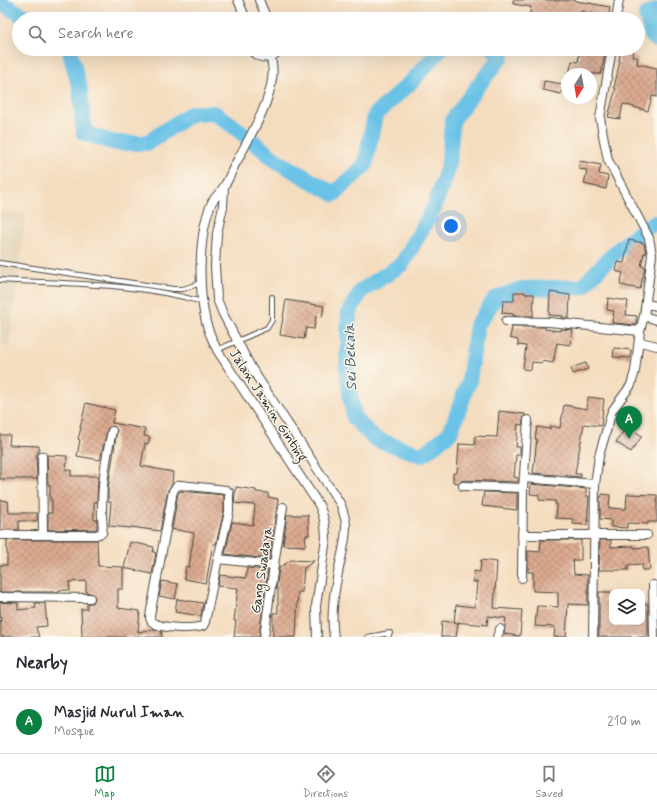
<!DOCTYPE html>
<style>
:root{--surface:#fff;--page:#f2f2f3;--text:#2b2b33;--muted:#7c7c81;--line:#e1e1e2;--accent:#0b8043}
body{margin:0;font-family:Mynerve,sans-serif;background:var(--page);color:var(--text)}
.controls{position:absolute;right:12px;bottom:12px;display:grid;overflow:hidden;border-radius:8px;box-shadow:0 4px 16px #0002}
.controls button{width:36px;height:36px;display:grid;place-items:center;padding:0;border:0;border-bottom:1px solid var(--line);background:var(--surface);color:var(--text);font:20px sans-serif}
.compass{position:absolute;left:561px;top:68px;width:36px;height:36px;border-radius:50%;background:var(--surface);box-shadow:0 4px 16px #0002;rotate:191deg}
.you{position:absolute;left:451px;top:226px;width:14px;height:14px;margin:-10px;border:3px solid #fff;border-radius:50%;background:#1a73e8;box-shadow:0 0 0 6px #1a73e833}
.badge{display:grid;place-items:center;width:26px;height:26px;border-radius:50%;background:var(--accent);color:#fff;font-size:13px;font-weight:700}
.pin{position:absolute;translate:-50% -33px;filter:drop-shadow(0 1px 2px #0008)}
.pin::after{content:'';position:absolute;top:21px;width:14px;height:12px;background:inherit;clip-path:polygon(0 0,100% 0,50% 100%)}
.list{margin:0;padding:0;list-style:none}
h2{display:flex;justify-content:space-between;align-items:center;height:52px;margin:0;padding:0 16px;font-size:17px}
h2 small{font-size:13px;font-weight:400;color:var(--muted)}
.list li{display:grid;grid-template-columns:26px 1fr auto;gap:12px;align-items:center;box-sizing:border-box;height:64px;padding:0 16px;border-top:1px solid var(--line)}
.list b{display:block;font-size:15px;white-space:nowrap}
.list p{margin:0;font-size:13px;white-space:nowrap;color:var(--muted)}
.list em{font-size:13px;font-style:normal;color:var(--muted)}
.icon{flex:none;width:22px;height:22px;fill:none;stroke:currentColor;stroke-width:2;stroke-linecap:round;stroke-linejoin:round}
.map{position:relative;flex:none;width:657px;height:637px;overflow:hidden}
.search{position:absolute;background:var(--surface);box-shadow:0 4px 16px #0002;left:12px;right:12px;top:12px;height:44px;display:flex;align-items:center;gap:10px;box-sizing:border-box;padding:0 14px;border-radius:22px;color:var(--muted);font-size:15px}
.sheet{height:116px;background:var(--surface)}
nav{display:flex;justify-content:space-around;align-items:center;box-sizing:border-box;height:56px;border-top:1px solid var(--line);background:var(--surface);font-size:11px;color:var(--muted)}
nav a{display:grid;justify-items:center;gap:2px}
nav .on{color:var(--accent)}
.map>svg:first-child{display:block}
</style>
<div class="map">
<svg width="657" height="637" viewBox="0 0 657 637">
<defs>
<pattern id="building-cross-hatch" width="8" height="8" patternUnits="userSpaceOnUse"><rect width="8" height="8" fill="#dcaa90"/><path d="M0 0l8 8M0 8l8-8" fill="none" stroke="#b38b76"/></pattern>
</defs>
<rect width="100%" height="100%" fill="#fbf7ec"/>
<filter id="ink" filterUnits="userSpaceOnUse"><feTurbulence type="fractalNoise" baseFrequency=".025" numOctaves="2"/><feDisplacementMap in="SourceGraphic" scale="8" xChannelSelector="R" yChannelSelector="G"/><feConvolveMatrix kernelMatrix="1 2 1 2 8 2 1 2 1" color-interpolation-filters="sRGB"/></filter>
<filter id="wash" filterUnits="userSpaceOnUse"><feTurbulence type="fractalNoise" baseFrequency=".012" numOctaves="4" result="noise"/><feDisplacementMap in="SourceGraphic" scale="16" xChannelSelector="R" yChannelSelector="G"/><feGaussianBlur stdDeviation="0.9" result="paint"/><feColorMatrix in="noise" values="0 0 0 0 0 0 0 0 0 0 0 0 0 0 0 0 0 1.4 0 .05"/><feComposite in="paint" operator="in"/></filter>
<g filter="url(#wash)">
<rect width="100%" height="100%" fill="#f4dcbe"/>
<!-- built -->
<path fill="#e2d2b4" d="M 0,212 L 26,215 L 9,348 L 0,343 Z"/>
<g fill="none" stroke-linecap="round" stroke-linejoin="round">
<!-- river -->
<g stroke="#6ac2e7" stroke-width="16">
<path d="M 0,3 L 30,19"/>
<path d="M 657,10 L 646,15 L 652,36 L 657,40"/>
<path d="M 69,49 L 80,88 L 84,133 L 115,143 L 147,143 L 192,113 L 214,113 L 232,125 L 277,161 L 334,194 L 365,165 L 375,115 L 412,81 L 441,49"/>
<path d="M 494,49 L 502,56 L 477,87 L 452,121 L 449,163 L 434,208 L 402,264 L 361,291 L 349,312 L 347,371 L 354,418 L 375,439 L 422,455 L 450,433 L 469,381 L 477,325 L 495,299 L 521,289 L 582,287 C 606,262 624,240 655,223 L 657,223"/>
</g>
</g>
<g id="blocks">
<!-- building -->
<g fill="url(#building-cross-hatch)">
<path d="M 513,0 L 552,0 L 559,1 L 560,0 L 568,1 L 568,0 L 571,0 L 610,7 L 608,19 L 594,19 L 595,14 L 581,11 L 580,19 L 529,19 L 531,7 L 513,4 Z"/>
<path d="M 580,49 L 606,49 L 601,74 L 569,74 L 572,61 L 578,62 Z"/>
<path d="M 621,49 L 634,49 L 632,56 L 638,58 L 637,64 L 657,68 L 657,97 L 652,96 L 648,111 L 623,104 L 620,119 L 608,117 L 616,88 L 614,88 L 620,61 L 619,61 Z"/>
<path d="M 544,81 L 563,84 L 561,94 L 543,90 Z"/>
<path d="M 580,161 L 601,165 L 599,174 L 608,176 L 606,189 L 584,184 L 587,170 L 578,169 Z"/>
<path d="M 629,240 L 644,243 L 646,254 L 644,253 L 641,266 L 645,267 L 640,289 L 620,285 L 623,273 L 616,271 L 618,262 L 624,263 Z"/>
<path d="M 514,292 L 525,292 L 525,294 L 534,294 L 533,316 L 513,316 L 514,314 L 502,313 L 503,301 L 514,301 Z"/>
<path d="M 550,292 L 570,295 L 569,318 L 562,318 L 563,316 L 549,315 Z"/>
<path d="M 608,298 L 628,301 L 626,315 L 637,316 L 636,325 L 612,323 L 614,311 L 607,310 Z"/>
<path d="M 286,300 L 324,306 L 322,317 L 316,316 L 314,329 L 306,328 L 304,339 L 280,335 Z"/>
<path d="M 512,327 L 545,327 L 545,329 L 560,331 L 560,329 L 573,330 L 570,345 L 557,343 L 553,363 L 542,361 L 542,363 L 532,362 L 531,370 L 523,369 L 526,346 L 518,345 L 518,340 L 510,338 Z"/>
<path d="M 614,348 L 631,350 L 630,358 L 613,357 Z"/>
<path d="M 586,363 L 588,369 L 573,374 L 571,368 Z"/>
<path d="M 588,397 L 604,399 L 601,426 L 584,424 L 575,474 L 581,474 L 581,477 L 533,473 L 537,439 L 535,439 L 537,427 L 550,429 L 550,426 L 560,428 L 564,405 L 587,409 Z"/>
<path d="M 86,403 L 115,410 L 112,423 L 145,429 L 144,436 L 150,437 L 148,444 L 145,443 L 141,466 L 173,472 L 172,484 L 168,490 L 160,531 L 131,527 L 131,528 L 109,526 L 111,502 L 108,502 L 108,489 L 117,430 L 114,426 L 108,428 L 100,460 L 77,456 L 80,440 L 78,439 L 81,428 L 80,428 Z"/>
<path d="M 499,411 L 525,414 L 522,425 L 518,424 L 516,447 L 520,447 L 520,455 L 516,455 L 514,477 L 518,478 L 518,482 L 463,480 L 459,483 L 453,482 L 453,473 L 457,473 L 459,444 L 475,445 L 475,436 L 497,437 Z"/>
<path d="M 627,426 L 642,436 L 631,452 L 616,442 Z"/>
<path d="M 0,435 L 10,435 L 9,445 L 39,446 L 39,451 L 36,456 L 37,479 L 0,479 Z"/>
<path d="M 47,455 L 67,456 L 66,470 L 71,470 L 71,476 L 98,476 L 97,502 L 94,502 L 94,520 L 97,520 L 97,529 L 48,530 L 48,513 L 52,513 L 52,500 L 50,500 L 50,485 L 48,485 Z"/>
<path d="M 531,484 L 586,489 L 586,496 L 589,496 L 587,525 L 573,524 L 573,519 L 556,518 L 557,504 L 555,504 L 555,501 L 539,500 L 539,495 L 530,494 Z"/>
<path d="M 236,487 L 256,490 L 256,492 L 268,493 L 268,497 L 278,499 L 269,559 L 225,554 L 232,522 L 253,525 L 255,505 L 234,503 Z"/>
<path d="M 180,491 L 224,495 L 224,511 L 216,544 L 213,544 L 206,583 L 184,579 L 186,566 L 189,567 L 194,533 L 172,529 L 178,493 Z"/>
<path d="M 484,492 L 517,493 L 517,510 L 482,506 Z"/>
<path d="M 602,494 L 610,495 L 609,508 L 626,509 L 627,494 L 657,495 L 657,522 L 648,522 L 648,524 L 627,523 L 627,528 L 611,527 L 611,520 L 600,519 L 600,497 L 602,497 Z"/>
<path d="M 0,500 L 8,501 L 9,513 L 37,513 L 37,521 L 19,521 L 19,530 L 0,530 Z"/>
<path d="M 287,515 L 308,515 L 309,535 L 306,535 L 305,546 L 283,545 Z"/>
<path d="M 7,540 L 97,540 L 98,566 L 123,567 L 123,589 L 118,589 L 118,608 L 140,611 L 138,632 L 154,629 L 161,631 L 162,637 L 82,637 L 81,609 L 87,609 L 87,603 L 93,603 L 95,598 L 93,594 L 86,592 L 86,581 L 69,582 L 70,590 L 59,590 L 59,592 L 0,592 L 0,565 L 7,565 Z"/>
<path d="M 541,540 L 581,540 L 581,560 L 573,560 L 574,574 L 588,575 L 588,605 L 568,604 L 566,637 L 554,637 L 555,627 L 535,626 L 537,606 L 558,607 L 558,592 L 533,591 L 533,572 L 528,572 L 528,551 L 540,552 Z"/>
<path d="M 600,540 L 611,540 L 611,547 L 634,546 L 634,548 L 648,547 L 650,570 L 642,570 L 642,564 L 628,565 L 628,570 L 599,570 Z"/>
<path d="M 130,542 L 154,547 L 153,552 L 156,553 L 152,574 L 124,568 Z"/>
<path d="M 291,560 L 314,561 L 304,568 L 302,592 L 298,592 L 296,637 L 273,637 L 273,613 L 278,613 L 278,589 L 276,589 L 279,568 Z"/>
<path d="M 481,560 L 497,562 L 494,608 L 522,610 L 520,636 L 504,634 L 506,618 L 488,616 L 487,625 L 454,622 L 456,605 L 475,607 L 477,582 L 473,582 L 474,571 L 480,572 Z"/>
<path d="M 247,568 L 268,570 L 259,637 L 234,637 L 236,621 L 234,621 L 238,588 L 218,586 L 218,584 L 220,575 L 246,578 Z"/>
<path d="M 162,581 L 178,584 L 175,599 L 159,596 Z"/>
<path d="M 599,592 L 612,592 L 612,622 L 642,622 L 642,604 L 648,604 L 648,637 L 599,637 Z"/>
<path d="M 177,599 L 203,603 L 201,616 L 175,612 Z"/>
<path d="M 0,602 L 18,603 L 18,610 L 36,608 L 35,603 L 45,603 L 47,626 L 36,627 L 39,637 L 1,637 Z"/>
<path d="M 442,621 L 458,623 L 456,637 L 441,637 Z"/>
</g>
</g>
</g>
<g filter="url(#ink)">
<use href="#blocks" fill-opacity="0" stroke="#494641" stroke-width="1"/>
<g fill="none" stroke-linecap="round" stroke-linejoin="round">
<defs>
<g id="service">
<path d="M 0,263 L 173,289 L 183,289 L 201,283"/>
<path d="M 0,280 C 65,284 140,283 202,302"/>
<path d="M 217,350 L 267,328 L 272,320 L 272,297"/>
<path d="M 368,637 L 390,633 L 388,637"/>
</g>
<g id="minor">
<path d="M 238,0 L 246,19"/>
<path d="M 259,0 L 267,19"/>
<path d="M 616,19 L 619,0"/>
<path d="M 250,49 C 259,60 272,61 280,49"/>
<path d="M 270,57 C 282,85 250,136 237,161 C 232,169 229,180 223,188 C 220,193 215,197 212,202 C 198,233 198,289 206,322 C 208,331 213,341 217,350 L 319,505 C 324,516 326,526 326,539 L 316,606 L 317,637"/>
<path d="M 224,187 L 223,207 L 217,233 L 215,266 L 217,299 L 223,314 L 252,369 L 341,505 C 343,512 346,519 346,526 C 346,538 343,551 340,563 C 335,587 330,613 334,637"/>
<path d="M 646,304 L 657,306"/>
<path d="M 644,316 L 657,320"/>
<path d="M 506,321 L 549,322 L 640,331"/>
<path d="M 640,342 L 657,346"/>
<path d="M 42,456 L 43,535"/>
<path d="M 524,478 L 595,484"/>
<path d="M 463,486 L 523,488"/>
<path d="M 0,535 L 96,535 L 102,533 C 104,525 101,516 102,508 C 102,482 106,456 112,431"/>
<path d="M 522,535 L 647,535"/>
<path d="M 218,559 L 229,512 L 229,492 L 226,490 L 181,485 L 177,486 L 173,491 L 150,616 C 150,619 150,620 152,622 C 161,629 192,629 203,626 L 205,622 L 218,559 L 274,565"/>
<path d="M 522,578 L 523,488 L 528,420"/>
<path d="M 653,585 L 654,637"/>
<path d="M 0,597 L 90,598"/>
<path d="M 264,637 L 274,565 L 283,507"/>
<path d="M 497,637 L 500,629"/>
<path d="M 593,637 L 595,484 L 599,456 L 612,411 L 631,385 L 635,371 L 640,331 L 644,316 L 652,255 L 649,238 L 608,160 L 604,140 L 600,118 L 612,49"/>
</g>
</defs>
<!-- service casing -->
<use href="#service" stroke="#494641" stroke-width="6"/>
<!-- minor casing -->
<use href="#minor" stroke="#494641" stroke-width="10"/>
<!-- service -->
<use href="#service" stroke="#fff" stroke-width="4"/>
<!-- minor -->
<use href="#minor" stroke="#fff" stroke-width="8"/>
</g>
</g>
<g text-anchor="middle" stroke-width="3" stroke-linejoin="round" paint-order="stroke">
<!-- street labels -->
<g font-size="14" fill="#2b2b2b" stroke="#fbf7ec">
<text transform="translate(269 405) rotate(57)" y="5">Jalan Jamin Ginting</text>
<text transform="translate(261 570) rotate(-82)" y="5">Gang Swadaya</text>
</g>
<!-- water labels -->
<g font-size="15" font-style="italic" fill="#3e5863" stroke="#fbf7ec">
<text transform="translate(350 357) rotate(-92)" y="5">Sei Bekala</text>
</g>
</g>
</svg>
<div class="controls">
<button><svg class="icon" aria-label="layers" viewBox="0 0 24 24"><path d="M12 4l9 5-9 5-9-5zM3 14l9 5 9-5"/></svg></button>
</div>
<svg class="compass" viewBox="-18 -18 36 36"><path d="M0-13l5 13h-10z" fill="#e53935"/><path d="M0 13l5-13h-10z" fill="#7c7c81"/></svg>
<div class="you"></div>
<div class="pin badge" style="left:629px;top:439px">A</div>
<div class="search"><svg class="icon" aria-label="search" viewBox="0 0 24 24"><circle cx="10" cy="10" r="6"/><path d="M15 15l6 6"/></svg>Search here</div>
</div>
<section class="sheet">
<h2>Nearby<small></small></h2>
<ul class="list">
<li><span class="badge">A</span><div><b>Masjid Nurul Iman</b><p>Mosque</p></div><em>210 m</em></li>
</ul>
</section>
<nav>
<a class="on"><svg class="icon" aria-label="map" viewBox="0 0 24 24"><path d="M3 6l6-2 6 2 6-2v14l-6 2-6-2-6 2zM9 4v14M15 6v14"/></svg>Map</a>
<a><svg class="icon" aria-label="directions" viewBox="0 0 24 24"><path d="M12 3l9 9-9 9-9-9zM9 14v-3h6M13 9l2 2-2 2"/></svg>Directions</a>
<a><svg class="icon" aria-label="saved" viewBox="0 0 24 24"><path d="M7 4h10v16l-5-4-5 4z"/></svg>Saved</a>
</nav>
